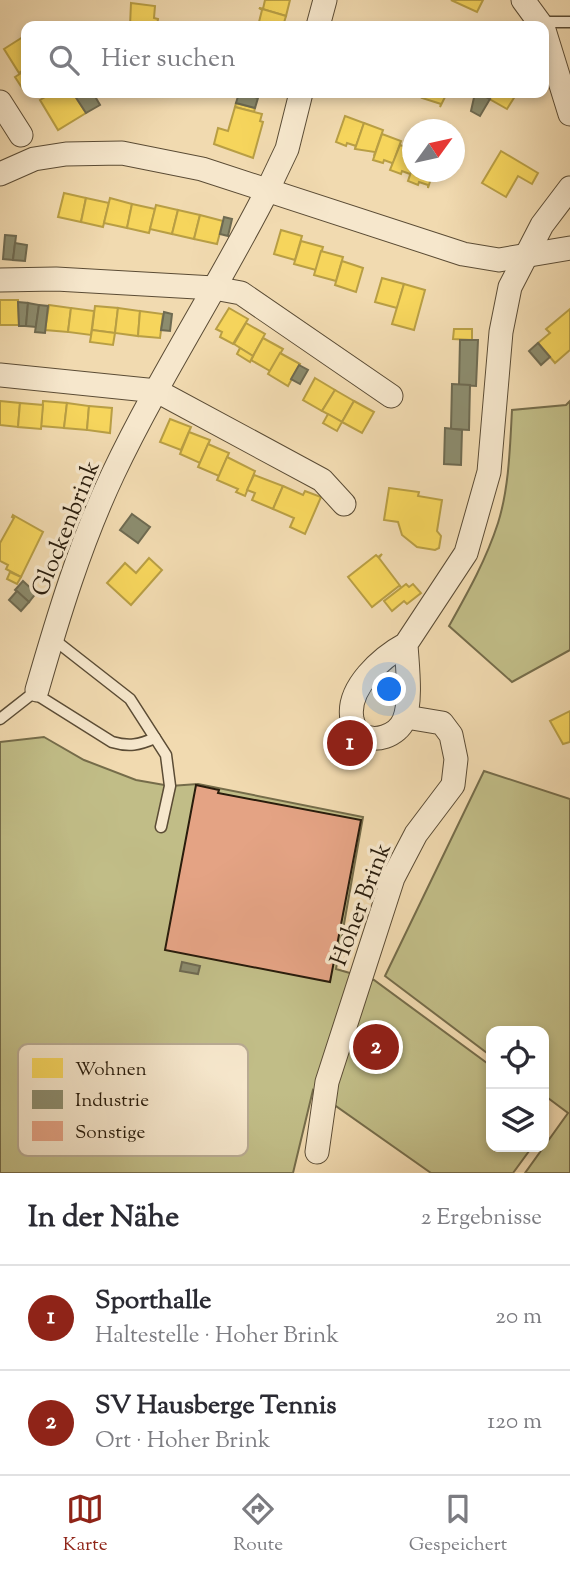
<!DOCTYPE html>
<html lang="de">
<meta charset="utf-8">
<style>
:root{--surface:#fff;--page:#f7f7f7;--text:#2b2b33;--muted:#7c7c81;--line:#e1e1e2;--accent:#8f2418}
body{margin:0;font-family:"Sorts Mill Goudy",serif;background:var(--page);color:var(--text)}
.controls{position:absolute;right:21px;bottom:21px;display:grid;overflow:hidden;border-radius:14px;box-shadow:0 4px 10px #0003}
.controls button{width:63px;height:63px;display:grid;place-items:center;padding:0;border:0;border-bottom:2px solid var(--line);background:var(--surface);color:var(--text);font:35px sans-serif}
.compass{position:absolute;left:402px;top:119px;width:63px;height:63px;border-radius:50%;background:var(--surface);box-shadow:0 4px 10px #0003;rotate:57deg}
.you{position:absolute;left:390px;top:690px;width:24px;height:24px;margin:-18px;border:5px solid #fff;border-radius:50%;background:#1a73e8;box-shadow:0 0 0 10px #1a73e833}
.badge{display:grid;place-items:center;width:46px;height:46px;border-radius:50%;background:var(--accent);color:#fff;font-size:23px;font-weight:700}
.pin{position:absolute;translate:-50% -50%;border:4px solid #fff;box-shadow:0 2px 7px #0006}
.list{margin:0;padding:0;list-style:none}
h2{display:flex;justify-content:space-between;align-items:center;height:91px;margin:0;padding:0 28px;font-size:30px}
h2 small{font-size:23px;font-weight:400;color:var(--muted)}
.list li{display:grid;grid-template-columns:46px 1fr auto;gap:21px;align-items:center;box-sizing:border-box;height:105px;padding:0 28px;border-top:2px solid var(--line)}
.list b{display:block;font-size:26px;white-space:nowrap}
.list p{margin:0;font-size:23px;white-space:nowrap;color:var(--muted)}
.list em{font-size:23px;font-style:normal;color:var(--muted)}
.icon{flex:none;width:38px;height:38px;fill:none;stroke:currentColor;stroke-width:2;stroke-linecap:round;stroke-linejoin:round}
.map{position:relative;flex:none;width:570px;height:1173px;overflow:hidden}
.search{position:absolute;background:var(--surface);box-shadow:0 4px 10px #0003;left:21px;right:21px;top:21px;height:77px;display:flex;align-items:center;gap:18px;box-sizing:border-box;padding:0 24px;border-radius:14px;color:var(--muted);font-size:26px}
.sheet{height:301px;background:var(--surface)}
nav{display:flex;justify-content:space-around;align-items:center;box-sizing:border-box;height:98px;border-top:2px solid var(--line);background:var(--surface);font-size:19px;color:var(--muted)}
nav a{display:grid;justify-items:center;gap:4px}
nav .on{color:var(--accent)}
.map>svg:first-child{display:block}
</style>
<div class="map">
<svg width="570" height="1173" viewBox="0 0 570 1173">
<rect width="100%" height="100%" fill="#f1dab0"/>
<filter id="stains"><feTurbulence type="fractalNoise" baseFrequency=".00286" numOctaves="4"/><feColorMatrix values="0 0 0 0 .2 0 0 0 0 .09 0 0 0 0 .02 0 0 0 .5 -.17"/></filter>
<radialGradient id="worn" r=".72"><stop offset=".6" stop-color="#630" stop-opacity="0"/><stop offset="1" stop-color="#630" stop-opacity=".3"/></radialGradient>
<!-- green -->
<g fill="#c1bd87" stroke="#756c4a" stroke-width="2">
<path d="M 570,401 L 570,650 L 512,682 L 449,626 C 468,592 486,560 498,523 C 509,488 510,447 512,410 L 566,405 Z"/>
<path d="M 44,737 L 84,760 L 136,780 L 170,786 L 198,784 L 363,817 L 336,969 L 374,980 L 491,1066 L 491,1147 L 532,1147 L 513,1173 L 431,1173 L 313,1090 L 293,1173 L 0,1173 L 0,742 Z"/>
<path d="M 484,771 L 570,799 L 570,1173 L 525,1173 L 568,1113 L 544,1095 L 544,1031 L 491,1031 L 491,1056 L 385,976 Z"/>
</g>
<!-- homes -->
<g fill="#f6d55c" stroke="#b89e44" stroke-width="2">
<path d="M 265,0 L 290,0 L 286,16 L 259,8 L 263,9 Z"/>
<path d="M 451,0 L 483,0 L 477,12 Z"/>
<path d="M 131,3 L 155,6 L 154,18 L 158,19 L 157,26 L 130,26 Z"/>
<path d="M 259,8 L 286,16 L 283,26 L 258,26 L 262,10 Z"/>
<path d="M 26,35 L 26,68 L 19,73 L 4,49 Z"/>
<path d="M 26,70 L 26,90 L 24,91 L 15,77 Z"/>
<path d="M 52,93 L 73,93 L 86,113 L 58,130 L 40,100 Z"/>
<path d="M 425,93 L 447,93 L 440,107 L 441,104 L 422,98 Z"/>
<path d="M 488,93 L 517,93 L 507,109 L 486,97 Z"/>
<path d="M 236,103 L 255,108 L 254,112 L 235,107 Z"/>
<path d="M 235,107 L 262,114 L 260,121 L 263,122 L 253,158 L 214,144 L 218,128 L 228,131 Z"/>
<path d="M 345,116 L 364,123 L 355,149 L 356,146 L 347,143 L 346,146 L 336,142 Z"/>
<path d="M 364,123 L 383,130 L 374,156 L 375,152 L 355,149 Z"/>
<path d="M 382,134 L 401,141 L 392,166 L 392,163 L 384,160 L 383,163 L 373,160 Z"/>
<path d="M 400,145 L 412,149 L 412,169 L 410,177 L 410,174 L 402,171 L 401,174 L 390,170 Z"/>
<path d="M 501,151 L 538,173 L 532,184 L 518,176 L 506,197 L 482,183 Z"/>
<path d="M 412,169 L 412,172 L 433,172 L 428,188 L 428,185 L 419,182 L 418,185 L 408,181 Z"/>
<path d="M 64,193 L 86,198 L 81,222 L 58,217 Z"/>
<path d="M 86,198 L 109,203 L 103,227 L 81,222 Z"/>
<path d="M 110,198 L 132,204 L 127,228 L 104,223 Z"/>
<path d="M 132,204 L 155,209 L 149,233 L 127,228 Z"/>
<path d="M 156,205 L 178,210 L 172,234 L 150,229 Z"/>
<path d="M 178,210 L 200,215 L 194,239 L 172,234 Z"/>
<path d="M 200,215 L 223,221 L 217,244 L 194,239 Z"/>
<path d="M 281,230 L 302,236 L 295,260 L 274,254 Z"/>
<path d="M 301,241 L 323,247 L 316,270 L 294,264 Z"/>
<path d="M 321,251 L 343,257 L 336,281 L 314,275 Z"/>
<path d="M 342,261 L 363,268 L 356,292 L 335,285 Z"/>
<path d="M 382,278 L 404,284 L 397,308 L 375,302 Z"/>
<path d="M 404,284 L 425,290 L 414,330 L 392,324 Z"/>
<path d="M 0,300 L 18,300 L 19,325 L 0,325 Z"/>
<path d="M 49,305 L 71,308 L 68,332 L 45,330 Z"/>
<path d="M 95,306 L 118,308 L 115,333 L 92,330 Z"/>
<path d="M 71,308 L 94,311 L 91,335 L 68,332 Z"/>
<path d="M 118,308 L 140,311 L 138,336 L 115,333 Z"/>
<path d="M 229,308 L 248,319 L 233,344 L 220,337 L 222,332 L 216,329 Z"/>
<path d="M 570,309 L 570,350 L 555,363 L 538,343 L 550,333 L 546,329 Z"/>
<path d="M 140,311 L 163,314 L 160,338 L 138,336 Z"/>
<path d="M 246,323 L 265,334 L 253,356 L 234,344 Z"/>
<path d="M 454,329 L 472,329 L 472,340 L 453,339 Z"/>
<path d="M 92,330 L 115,333 L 113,345 L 90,342 Z"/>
<path d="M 263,338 L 283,349 L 270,371 L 251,360 Z"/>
<path d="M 240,348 L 253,356 L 250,362 L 237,354 Z"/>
<path d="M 280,353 L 300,364 L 288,386 L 268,374 Z"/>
<path d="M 315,378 L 335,390 L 322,411 L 303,400 Z"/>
<path d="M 335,390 L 354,401 L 342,422 L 322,411 Z"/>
<path d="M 0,401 L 20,403 L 18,427 L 0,425 Z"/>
<path d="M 43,401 L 67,403 L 64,428 L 41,426 Z"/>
<path d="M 354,401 L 374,412 L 362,433 L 342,422 Z"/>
<path d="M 20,403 L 43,405 L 41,429 L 18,427 Z"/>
<path d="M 67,403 L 89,406 L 87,430 L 64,428 Z"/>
<path d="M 89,406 L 112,408 L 110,433 L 87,430 Z"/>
<path d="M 328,414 L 342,422 L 337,431 L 323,423 Z"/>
<path d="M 170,419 L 191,427 L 181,450 L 160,442 Z"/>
<path d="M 189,432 L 210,440 L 200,463 L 180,454 Z"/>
<path d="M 208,444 L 229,453 L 219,476 L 198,467 Z"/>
<path d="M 227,457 L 255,471 L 245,496 L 236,492 L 238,489 L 217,480 Z"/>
<path d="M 254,475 L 283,486 L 273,509 L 252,500 L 255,493 L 247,490 Z"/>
<path d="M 283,486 L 303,495 L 305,491 L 321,497 L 305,534 L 290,527 L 294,518 L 273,509 Z"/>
<path d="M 389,488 L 419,492 L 418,496 L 442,500 L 437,531 L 441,536 L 439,548 L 435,550 L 417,547 L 402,535 L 398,522 L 384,520 Z"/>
<path d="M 13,515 L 43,532 L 21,577 L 6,569 L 8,565 L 0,561 L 0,543 L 14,518 L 12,517 Z"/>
<path d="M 382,554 L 379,558 L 401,587 L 399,586 L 372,607 L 348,577 L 376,555 L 378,557 Z"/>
<path d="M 149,558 L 162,570 L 131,605 L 107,583 L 125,563 L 136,573 Z"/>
<path d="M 10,572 L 21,577 L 17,584 L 7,579 Z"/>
<path d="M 406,584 L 409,587 L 413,584 L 421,593 L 407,604 L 404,601 L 392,611 L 384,601 Z"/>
<path d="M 570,711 L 570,742 L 563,744 L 550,721 Z"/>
</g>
<!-- industry -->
<g fill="#8c8c6e" stroke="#6e6a51" stroke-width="2">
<path d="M 73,93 L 93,93 L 100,105 L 86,113 Z"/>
<path d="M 239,93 L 258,98 L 255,108 L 236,103 Z"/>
<path d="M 475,93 L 488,93 L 486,97 L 490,99 L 480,116 L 471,111 Z"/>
<path d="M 224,217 L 232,219 L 228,236 L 220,234 Z"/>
<path d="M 5,235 L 16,236 L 13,260 L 3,259 Z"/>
<path d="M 15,243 L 27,245 L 25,261 L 13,260 Z"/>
<path d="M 18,302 L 28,303 L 26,326 L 19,326 Z"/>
<path d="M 28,303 L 39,305 L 36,327 L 26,326 Z"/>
<path d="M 39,305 L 48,306 L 45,333 L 35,332 Z"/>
<path d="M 164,312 L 172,314 L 170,331 L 161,330 Z"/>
<path d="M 460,340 L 478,340 L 476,386 L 459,385 Z"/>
<path d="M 538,343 L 550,357 L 541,365 L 529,351 Z"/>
<path d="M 299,365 L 308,370 L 300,384 L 291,379 Z"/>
<path d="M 452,384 L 470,385 L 469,430 L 451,429 Z"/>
<path d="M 445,428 L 462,430 L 461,465 L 444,464 Z"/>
<path d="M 132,514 L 150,527 L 138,543 L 120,530 Z"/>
<path d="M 23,581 L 36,593 L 29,602 L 15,590 Z"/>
<path d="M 17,591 L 29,602 L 21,611 L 9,600 Z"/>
<path d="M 182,962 L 200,966 L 198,974 L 180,971 Z"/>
</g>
<!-- building -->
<g fill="#e4a384" stroke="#291c0c" stroke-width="2">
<path d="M 196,785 L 219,790 L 218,793 L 361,820 L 330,982 L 165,950 Z"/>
<path d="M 379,1024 L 397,1037 L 373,1069 L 356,1057 Z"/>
</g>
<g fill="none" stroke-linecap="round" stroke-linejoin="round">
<defs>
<g id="lane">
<path d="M 541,22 L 570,22"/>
<path d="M 52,638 L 130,699 L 166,755 L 170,786 L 161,827"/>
<path d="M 34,693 L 112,742 C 129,747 139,745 155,738"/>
<path d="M 0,719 L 37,690"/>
</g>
<g id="street">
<path d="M 523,0 L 542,26"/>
<path d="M 318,26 L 325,0"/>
<path d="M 544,30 L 570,114"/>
<path d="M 0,102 L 21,135"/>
<path d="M 0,174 L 34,159 L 66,154 L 122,153 L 202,169 L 463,254 L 499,260 L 570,248"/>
<path d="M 0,280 L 56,279 L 214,288 L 241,293 L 391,396"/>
<path d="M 0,375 L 157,391 L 322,480 L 344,504"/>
<path d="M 406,644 C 407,664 412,701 404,720 C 398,735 374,745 359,733 C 355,730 353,723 352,719 C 346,688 382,657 406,644 L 466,553 L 489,472 L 501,332 L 510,287 L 542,225 L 570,188"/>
<path d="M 37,690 C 58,617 80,544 113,474 C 159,377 219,286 268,189 L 287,149 L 301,93"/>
<path d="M 317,1152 L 327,1082 L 393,878 L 416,834 L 453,785 L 456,759 L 451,735 L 442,723 L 406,717"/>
</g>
</defs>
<!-- lane casing -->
<use href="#lane" stroke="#5b4c35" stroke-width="13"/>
<!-- street casing -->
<use href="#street" stroke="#5b4c35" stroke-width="25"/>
<!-- lane -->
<use href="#lane" stroke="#f6e7cc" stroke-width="10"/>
<!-- street -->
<use href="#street" stroke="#f6e7cc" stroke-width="23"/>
</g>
<g text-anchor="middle" stroke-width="7" stroke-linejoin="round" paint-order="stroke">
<!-- street labels -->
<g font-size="24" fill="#291c0c" stroke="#f6e7cc">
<text transform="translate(65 528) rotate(-68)" y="8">Glockenbrink</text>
<text transform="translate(360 904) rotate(-69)" y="8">Hoher Brink</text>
</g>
</g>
<!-- legend -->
<rect x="18" y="1044" width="230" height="112" rx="10" fill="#f6e7cc" stroke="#b8aa92" stroke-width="2"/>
<rect x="32" y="1058" width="31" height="20" fill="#f6d55c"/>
<rect x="32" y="1090" width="31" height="19" fill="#8c8c6e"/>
<rect x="32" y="1121" width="31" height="20" fill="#e4a384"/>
<g font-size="19" fill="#291c0c">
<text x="75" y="1075">Wohnen</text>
<text x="75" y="1106">Industrie</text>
<text x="75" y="1138">Sonstige</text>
</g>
<rect width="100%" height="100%" filter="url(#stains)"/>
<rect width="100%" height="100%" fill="url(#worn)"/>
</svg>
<div class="controls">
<button><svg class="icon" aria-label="locate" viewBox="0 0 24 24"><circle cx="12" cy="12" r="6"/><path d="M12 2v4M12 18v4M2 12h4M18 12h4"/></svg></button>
<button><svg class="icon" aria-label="layers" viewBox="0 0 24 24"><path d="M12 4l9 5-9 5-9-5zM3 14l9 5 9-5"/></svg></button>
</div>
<svg class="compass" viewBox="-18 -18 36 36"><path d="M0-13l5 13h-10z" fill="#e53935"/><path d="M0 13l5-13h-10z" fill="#7c7c81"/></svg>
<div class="you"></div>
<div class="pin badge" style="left:350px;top:743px">1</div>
<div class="pin badge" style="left:376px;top:1047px">2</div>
<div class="search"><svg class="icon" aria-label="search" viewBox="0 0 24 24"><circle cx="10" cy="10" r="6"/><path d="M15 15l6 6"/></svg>Hier suchen</div>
</div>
<section class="sheet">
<h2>In der Nähe<small>2 Ergebnisse</small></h2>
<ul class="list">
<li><span class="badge">1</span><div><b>Sporthalle</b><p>Haltestelle · Hoher Brink</p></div><em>20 m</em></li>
<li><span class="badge">2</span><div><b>SV Hausberge Tennis</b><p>Ort · Hoher Brink</p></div><em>120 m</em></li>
</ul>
</section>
<nav>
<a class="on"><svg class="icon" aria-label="map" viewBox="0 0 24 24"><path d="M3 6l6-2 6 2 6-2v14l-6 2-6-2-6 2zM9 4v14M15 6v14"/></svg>Karte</a>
<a><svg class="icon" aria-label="directions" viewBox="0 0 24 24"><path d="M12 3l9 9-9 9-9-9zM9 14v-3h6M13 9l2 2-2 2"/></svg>Route</a>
<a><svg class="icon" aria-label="saved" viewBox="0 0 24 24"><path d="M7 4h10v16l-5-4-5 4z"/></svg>Gespeichert</a>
</nav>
